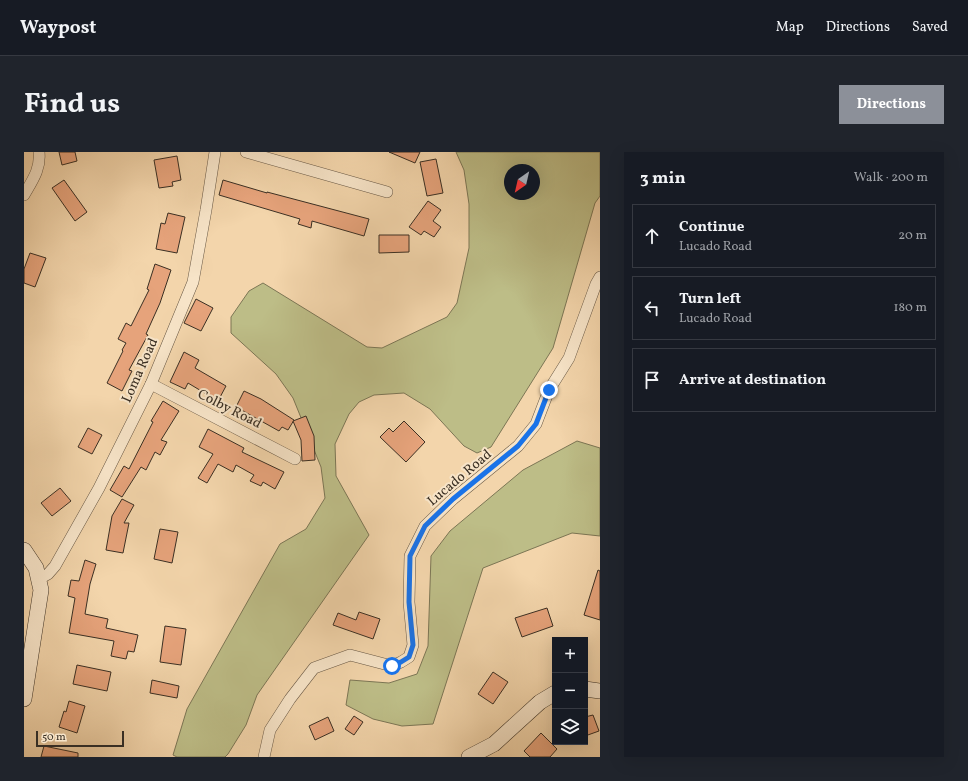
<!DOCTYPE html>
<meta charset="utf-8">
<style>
:root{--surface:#171b24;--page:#20242c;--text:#f1f3f6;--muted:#9ea1a6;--line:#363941;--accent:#8c9099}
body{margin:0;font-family:Vollkorn,serif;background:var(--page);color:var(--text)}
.controls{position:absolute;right:12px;bottom:12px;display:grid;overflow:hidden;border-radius:0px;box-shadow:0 4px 16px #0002}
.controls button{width:36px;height:36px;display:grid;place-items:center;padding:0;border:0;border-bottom:1px solid var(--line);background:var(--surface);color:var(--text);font:20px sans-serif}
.compass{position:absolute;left:480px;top:12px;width:36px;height:36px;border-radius:50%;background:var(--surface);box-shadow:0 4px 16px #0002;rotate:214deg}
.scale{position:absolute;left:12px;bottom:10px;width:88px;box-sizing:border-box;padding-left:4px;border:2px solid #3a2f23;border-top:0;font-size:11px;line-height:14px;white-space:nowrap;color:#3a2f23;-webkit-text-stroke:3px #f7e4c8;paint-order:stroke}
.stop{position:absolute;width:12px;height:12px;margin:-9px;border:3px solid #1a73e8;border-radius:50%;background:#fff}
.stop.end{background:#1a73e8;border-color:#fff;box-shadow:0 1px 4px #0008}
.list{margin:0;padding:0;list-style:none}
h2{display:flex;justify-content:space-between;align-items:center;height:52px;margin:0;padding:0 16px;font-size:17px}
h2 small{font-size:13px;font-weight:400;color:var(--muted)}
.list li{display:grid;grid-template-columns:26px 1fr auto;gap:12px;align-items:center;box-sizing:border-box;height:64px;margin:0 8px 8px;padding:0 8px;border:1px solid var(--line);border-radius:0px}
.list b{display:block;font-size:15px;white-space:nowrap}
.list p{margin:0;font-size:13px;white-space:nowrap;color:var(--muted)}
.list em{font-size:13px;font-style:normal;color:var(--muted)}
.icon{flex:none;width:22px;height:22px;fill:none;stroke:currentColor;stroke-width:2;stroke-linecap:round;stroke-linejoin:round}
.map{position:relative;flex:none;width:576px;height:605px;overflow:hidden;border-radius:0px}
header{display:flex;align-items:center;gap:24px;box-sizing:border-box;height:56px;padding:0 20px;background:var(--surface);border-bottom:1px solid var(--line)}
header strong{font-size:19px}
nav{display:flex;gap:22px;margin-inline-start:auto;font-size:14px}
.intro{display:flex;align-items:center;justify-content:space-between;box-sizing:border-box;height:96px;padding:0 24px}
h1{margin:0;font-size:28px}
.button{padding:10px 18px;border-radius:0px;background:var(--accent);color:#fff;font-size:14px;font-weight:700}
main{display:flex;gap:24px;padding:0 24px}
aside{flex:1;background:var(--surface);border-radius:0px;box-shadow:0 4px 16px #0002}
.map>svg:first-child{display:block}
</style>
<header>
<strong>Waypost</strong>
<nav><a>Map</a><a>Directions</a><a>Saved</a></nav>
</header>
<div class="intro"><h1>Find us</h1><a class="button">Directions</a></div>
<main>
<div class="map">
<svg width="576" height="605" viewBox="0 0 576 605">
<rect width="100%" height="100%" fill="#f3d5ab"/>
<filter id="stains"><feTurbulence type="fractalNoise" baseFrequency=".005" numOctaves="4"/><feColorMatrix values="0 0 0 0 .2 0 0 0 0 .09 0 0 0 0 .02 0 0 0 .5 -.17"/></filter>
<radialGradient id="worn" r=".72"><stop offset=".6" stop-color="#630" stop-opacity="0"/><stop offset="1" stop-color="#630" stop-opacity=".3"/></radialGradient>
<!-- green -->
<g fill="#bdbd87" stroke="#7c7655" fill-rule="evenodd">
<path d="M 432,0 L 576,0 L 576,44 L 571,51 L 529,196 L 467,295 L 453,301 L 440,294 L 406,257 L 380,241 L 350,243 L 335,250 L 325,262 L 311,292 L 312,324 L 345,383 L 233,543 L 222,573 L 204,602 L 201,605 L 153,605 L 149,603 L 163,557 L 256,392 L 282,377 L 301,346 L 297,315 L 269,246 L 252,222 L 207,181 L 207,165 L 225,139 L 239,131 L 343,195 L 358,196 L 423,165 L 433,151 L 445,96 L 445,52 L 440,18 ZM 486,18 L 510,18 L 510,42 L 486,42 Z"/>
<path d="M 553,289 L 576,296 L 576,384 L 548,381 L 459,416 L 409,572 L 378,574 L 349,567 L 322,553 L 326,528 L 365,531 L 393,522 L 404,494 L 407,404 L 426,379 L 499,318 Z"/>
</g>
<!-- building -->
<g fill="#e6a37b" stroke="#3a2f23">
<path d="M 35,0 L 51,0 L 53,9 L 38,13 Z"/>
<path d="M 365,0 L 396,0 L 391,11 Z"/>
<path d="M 153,4 L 157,28 L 148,30 L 149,34 L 135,36 L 130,8 Z"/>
<path d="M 412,7 L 419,41 L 403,44 L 396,10 Z"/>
<path d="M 40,28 L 63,60 L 51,69 L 28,36 Z"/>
<path d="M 199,28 L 243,41 L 243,40 L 345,67 L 340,84 L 288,69 L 287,76 L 274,72 L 276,67 L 195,43 Z"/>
<path d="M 404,49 L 417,58 L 409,69 L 417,75 L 410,85 L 400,79 L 397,83 L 385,75 Z"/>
<path d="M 144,61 L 161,65 L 153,101 L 132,97 L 137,71 L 141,72 Z"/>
<path d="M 355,83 L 385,83 L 385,100 L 355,101 Z"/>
<path d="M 6,101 L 22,106 L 11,135 L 0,131 L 0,117 Z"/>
<path d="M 131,112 L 147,118 L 136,151 L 122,182 L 124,183 L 105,218 L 108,219 L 98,239 L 83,231 L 99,199 L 98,198 L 102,191 L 94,187 L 102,171 L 107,174 L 125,138 L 123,137 Z"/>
<path d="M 172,147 L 189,156 L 177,179 L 160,171 Z"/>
<path d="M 160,200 L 175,208 L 171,216 L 202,234 L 194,249 L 164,231 L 161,237 L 146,230 Z"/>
<path d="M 220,239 L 237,247 L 270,268 L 264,278 L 258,275 L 255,279 L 212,255 Z"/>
<path d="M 139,249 L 155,259 L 137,288 L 143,290 L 136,303 L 131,300 L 122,318 L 117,315 L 98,345 L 86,338 L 100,314 L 105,317 L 129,270 L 127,269 Z"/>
<path d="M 282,264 L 290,284 L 291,308 L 278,309 L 277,288 L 269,269 Z"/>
<path d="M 380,269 L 401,290 L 382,310 L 356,285 L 365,276 L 369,280 Z"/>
<path d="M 64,276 L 78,283 L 68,302 L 54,295 Z"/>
<path d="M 184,277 L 220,296 L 218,300 L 260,320 L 251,337 L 239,330 L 237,334 L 226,329 L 230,323 L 212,313 L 209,320 L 194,312 L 183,331 L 174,326 L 189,302 L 175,295 Z"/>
<path d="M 36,336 L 47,349 L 28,364 L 17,351 Z"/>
<path d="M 98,347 L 110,353 L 100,371 L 105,371 L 99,401 L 82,398 L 88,364 Z"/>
<path d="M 136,377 L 154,380 L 148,411 L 130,407 Z"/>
<path d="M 61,408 L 72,412 L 66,432 L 61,462 L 84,467 L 82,476 L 114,483 L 110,500 L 104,499 L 102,507 L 87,504 L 90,489 L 45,481 L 51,446 L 44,444 L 47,428 L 55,429 Z"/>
<path d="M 574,418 L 576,419 L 576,468 L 560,463 Z"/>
<path d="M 523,456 L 529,474 L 498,485 L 491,466 Z"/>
<path d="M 335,460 L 356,467 L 349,487 L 309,473 L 314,461 L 332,468 Z"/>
<path d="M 141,474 L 162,477 L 157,513 L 136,510 Z"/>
<path d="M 53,513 L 87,520 L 83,539 L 49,532 Z"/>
<path d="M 469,520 L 484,530 L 469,552 L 454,542 Z"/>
<path d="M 128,528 L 155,534 L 153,546 L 126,541 Z"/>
<path d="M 45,549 L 61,554 L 53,581 L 35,575 L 40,559 L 42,560 Z"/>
<path d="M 569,563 L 575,579 L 561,584 L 561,565 Z"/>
<path d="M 330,564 L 339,570 L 330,583 L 321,577 Z"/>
<path d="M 304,565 L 310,579 L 291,588 L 285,574 Z"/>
<path d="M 517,581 L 533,597 L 526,605 L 506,605 L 500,599 Z"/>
<path d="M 20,594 L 54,601 L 54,605 L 17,605 Z"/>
</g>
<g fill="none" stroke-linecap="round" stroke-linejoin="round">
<defs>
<g id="street">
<path d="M 222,0 L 363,40"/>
<path d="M 0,43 C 8,29 17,17 15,0"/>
<path d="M 127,232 L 271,307"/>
<path d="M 15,427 L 24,422 L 31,414 L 75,336 L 127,232 L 169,130 L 182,58 L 191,0"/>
<path d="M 240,605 L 246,578 L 266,547 L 290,516 L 326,503 L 368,514 L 377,510 L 385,505 L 389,493 L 385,450 L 386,404 L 401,374 L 429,347 L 494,294 L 512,272 L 525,238 L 545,206 L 572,132 L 576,125"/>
</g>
<g id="secondary">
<path d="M 0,398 L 12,416 L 17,438 L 0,547"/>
<path d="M 561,537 L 576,539"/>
<path d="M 445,605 L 470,592 L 516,550 L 531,541"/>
</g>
</defs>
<!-- street casing -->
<use href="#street" stroke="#685845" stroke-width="12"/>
<!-- secondary casing -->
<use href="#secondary" stroke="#3a2f23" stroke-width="16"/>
<!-- street -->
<use href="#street" stroke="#f7e4c8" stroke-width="11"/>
<!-- secondary -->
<use href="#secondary" stroke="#f7e4c8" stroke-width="15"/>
</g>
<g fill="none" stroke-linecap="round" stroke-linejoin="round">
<!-- route -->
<path stroke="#1a73e8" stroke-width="5" d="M 368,514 L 377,510 L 385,505 L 389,493 L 385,450 L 386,404 L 401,374 L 429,347 L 494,294 L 512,272 L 525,238"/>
</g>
<g text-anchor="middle" stroke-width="4" stroke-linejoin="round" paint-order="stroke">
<!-- street labels -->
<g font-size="14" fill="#3a2f23" stroke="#f7e4c8">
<text transform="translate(115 218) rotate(-66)" y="5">Loma Road</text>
<text transform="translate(206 256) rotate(27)" y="5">Colby Road</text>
<text transform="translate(435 325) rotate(-40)" y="5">Lucado Road</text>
</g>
</g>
<rect width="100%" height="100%" filter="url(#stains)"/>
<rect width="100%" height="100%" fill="url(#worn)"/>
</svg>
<div class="controls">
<button>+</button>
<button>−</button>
<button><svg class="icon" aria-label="layers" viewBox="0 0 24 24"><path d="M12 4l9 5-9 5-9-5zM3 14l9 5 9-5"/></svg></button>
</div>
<svg class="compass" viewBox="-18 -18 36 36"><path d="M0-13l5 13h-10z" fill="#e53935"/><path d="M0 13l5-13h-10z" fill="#9ea1a6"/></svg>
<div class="scale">50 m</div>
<div class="stop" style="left:368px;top:514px"></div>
<div class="stop end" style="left:525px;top:238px"></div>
</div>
<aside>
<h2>3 min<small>Walk · 200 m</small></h2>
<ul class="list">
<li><svg class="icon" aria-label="ahead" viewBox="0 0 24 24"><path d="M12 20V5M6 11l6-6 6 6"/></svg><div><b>Continue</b><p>Lucado Road</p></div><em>20 m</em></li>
<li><svg class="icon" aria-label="left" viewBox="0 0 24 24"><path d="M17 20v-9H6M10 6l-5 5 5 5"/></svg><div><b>Turn left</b><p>Lucado Road</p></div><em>180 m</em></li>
<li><svg class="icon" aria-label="arrive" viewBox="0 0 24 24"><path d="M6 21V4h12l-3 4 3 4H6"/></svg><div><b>Arrive at destination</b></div></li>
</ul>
</aside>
</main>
